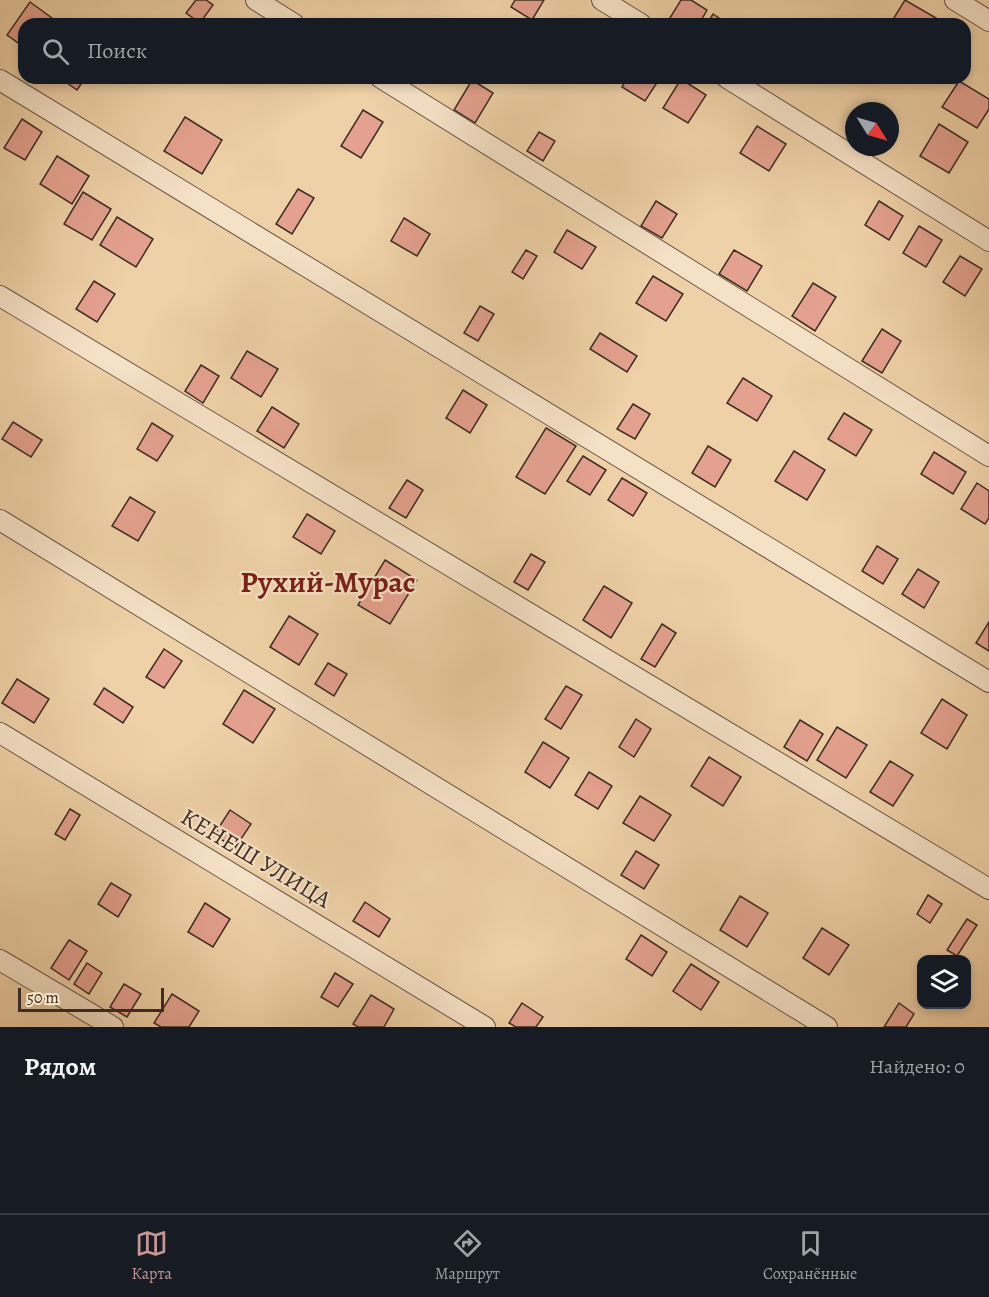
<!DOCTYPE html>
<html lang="ru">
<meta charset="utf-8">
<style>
:root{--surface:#171b24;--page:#242831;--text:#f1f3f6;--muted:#9ea1a6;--line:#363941;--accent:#c59692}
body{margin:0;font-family:Alegreya,serif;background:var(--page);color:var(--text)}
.controls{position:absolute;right:18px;bottom:18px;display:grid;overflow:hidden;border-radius:12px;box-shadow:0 3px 9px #0003}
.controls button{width:54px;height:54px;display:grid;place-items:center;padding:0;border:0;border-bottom:2px solid var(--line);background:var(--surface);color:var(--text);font:30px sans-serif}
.compass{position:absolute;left:845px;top:102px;width:54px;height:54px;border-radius:50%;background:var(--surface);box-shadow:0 3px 9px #0003;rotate:127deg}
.scale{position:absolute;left:18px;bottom:15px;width:146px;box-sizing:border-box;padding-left:6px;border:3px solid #3e2c25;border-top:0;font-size:16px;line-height:21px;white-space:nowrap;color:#3e2c25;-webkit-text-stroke:4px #f5e1c6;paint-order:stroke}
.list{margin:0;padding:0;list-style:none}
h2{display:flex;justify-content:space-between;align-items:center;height:78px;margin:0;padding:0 24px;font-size:26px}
h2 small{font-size:20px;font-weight:400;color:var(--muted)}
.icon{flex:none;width:33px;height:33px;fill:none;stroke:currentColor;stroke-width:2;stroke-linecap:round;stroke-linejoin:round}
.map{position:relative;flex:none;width:989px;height:1027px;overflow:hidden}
.search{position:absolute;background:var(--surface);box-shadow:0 3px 9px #0003;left:18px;right:18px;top:18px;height:66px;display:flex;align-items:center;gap:15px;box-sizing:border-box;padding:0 21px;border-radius:18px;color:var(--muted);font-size:22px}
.sheet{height:186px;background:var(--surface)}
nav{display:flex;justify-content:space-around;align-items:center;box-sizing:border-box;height:84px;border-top:2px solid var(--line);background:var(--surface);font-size:16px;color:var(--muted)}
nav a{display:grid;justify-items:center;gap:3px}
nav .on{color:var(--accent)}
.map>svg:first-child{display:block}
</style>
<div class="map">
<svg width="989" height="1027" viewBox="0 0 989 1027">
<rect width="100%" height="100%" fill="#efd1a7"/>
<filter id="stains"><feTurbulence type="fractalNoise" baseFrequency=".00333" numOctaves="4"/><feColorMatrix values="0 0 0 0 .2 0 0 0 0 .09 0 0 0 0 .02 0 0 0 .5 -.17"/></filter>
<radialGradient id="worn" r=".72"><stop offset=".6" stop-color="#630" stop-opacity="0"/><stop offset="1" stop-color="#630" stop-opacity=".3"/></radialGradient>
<!-- building -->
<g fill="#e4a18f" stroke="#3e2c25" stroke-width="1.5">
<path d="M 196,0 L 206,0 L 213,5 L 200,23 L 186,13 Z"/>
<path d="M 515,0 L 544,0 L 532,20 L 511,7 Z"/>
<path d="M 681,0 L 691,0 L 707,10 L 699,24 L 672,24 L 668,21 Z"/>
<path d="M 905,0 L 936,18 L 932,24 L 898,24 L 892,21 Z"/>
<path d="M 30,2 L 56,21 L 54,24 L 24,24 L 24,47 L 7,35 Z"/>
<path d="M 713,14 L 728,24 L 707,24 Z"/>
<path d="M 60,78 L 85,78 L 77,90 Z"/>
<path d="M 627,78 L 660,78 L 645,101 L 622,87 Z"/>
<path d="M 681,79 L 706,95 L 688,123 L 663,108 Z"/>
<path d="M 472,80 L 493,93 L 475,123 L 454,110 Z"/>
<path d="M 959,81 L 989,99 L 989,109 L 977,128 L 942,107 Z"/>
<path d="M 363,110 L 383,122 L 361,158 L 341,146 Z"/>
<path d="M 185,117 L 222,140 L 202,174 L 164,151 Z"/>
<path d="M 22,119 L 42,132 L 25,160 L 4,148 Z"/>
<path d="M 939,124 L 968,142 L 949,173 L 920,156 Z"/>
<path d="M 757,126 L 786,144 L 769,171 L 740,153 Z"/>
<path d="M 539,132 L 555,141 L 543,161 L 527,151 Z"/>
<path d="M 57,156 L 89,176 L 72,204 L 40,184 Z"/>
<path d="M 298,189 L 314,198 L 292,234 L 276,224 Z"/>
<path d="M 83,192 L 111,209 L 92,240 L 64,224 Z"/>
<path d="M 656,201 L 677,214 L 662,238 L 641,226 Z"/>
<path d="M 879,201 L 903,216 L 889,240 L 865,225 Z"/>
<path d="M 117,217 L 153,239 L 136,267 L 100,245 Z"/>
<path d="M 404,218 L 430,234 L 417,256 L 391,241 Z"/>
<path d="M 919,226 L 942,240 L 926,267 L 903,253 Z"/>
<path d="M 567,230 L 596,247 L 582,269 L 554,252 Z"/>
<path d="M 526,250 L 537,256 L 523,279 L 512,272 Z"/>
<path d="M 734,250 L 762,266 L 747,291 L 719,274 Z"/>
<path d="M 960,256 L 982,269 L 965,296 L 943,282 Z"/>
<path d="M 653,276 L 683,294 L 666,321 L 636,303 Z"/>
<path d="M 94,281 L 115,294 L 97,322 L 76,309 Z"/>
<path d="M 813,283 L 836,297 L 815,331 L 792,316 Z"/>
<path d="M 480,306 L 494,314 L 478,341 L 464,333 Z"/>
<path d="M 882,329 L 901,341 L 882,373 L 862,361 Z"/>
<path d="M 600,333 L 637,356 L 627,372 L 590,349 Z"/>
<path d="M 247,351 L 278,369 L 261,397 L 231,378 Z"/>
<path d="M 201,365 L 219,376 L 203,403 L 185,391 Z"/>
<path d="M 743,378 L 772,396 L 757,421 L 727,403 Z"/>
<path d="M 463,390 L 487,405 L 470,433 L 446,418 Z"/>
<path d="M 633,404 L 650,414 L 635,439 L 617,429 Z"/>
<path d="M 272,407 L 299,424 L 284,448 L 257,431 Z"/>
<path d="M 844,413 L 872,430 L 856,456 L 828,439 Z"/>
<path d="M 13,422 L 42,440 L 31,457 L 2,439 Z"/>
<path d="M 152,423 L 173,436 L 157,461 L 137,449 Z"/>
<path d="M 546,428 L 576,446 L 545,494 L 516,477 Z"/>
<path d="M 708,446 L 731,460 L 715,487 L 692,473 Z"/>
<path d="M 794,451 L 825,470 L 807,500 L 775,481 Z"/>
<path d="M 934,452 L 966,472 L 953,494 L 921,474 Z"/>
<path d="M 583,456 L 606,470 L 590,495 L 567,481 Z"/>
<path d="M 622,478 L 647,493 L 633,516 L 608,500 Z"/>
<path d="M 407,480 L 423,490 L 406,518 L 389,508 Z"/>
<path d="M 977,483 L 989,491 L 989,518 L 985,524 L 961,509 Z"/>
<path d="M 130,497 L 155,512 L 138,541 L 112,526 Z"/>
<path d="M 307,514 L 335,531 L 321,554 L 293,537 Z"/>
<path d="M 877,546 L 898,559 L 883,584 L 862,571 Z"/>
<path d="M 531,554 L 545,562 L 528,590 L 514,582 Z"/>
<path d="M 385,560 L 417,580 L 390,624 L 358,605 Z"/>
<path d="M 918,569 L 939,582 L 924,608 L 902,594 Z"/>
<path d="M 604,586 L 632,603 L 611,638 L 583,620 Z"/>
<path d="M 289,616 L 318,634 L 299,665 L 270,647 Z"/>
<path d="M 989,622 L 989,651 L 976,643 Z"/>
<path d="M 662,624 L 676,633 L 655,667 L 641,659 Z"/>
<path d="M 164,649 L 182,661 L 164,688 L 146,677 Z"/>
<path d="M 328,663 L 347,674 L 334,696 L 315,684 Z"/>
<path d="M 17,679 L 49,699 L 34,723 L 2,703 Z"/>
<path d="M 566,686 L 582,695 L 561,729 L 545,719 Z"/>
<path d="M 104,688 L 133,707 L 123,723 L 94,704 Z"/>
<path d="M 244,690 L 275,709 L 253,743 L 223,724 Z"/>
<path d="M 942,699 L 967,715 L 947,749 L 921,733 Z"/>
<path d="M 636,719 L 651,729 L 634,757 L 619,747 Z"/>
<path d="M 800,720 L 823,734 L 807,761 L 784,747 Z"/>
<path d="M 837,727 L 867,745 L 846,778 L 817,760 Z"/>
<path d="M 543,742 L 569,758 L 550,788 L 525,772 Z"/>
<path d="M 709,757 L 741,777 L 723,806 L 691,786 Z"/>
<path d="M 890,761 L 913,775 L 893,806 L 870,792 Z"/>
<path d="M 589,772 L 612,786 L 598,809 L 575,795 Z"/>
<path d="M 640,796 L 671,815 L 654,841 L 623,823 Z"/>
<path d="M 70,809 L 80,815 L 65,840 L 55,834 Z"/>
<path d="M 230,810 L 251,824 L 235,848 L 214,835 Z"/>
<path d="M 636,851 L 659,865 L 644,889 L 621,875 Z"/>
<path d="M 111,883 L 131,895 L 118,917 L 98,904 Z"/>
<path d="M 928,895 L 942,904 L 930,923 L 917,914 Z"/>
<path d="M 740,896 L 768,913 L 747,947 L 720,930 Z"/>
<path d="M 365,902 L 390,919 L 379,937 L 353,921 Z"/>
<path d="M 205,903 L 230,919 L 213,947 L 188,932 Z"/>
<path d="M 967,919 L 977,925 L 957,956 L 947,950 Z"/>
<path d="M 822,928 L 849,945 L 829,975 L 803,958 Z"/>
<path d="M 641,935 L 667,952 L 652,976 L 626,959 Z"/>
<path d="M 69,940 L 87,951 L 69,980 L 51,968 Z"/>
<path d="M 87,963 L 102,973 L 89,994 L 74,984 Z"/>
<path d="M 691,964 L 719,982 L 701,1010 L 673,991 Z"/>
<path d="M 335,973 L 353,984 L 338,1007 L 321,997 Z"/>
<path d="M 124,984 L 141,994 L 127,1017 L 110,1007 Z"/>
<path d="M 172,994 L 199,1011 L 189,1027 L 161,1027 L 154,1023 Z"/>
<path d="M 371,995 L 394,1009 L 384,1027 L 358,1027 L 353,1024 Z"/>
<path d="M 522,1003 L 543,1017 L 536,1027 L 516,1027 L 509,1023 Z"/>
<path d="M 899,1003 L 914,1014 L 906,1027 L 884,1027 Z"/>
</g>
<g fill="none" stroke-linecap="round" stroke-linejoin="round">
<defs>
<g id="minor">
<path d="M 256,0 L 294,24"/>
<path d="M 602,0 L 641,24"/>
<path d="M 955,0 L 989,21"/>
<path d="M 381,78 L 989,456"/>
<path d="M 727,78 L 989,241"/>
<path d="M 0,80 L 989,682"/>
<path d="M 0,296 L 989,889"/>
<path d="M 0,520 L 827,1027"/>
<path d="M 0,733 L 485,1027"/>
<path d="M 0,960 L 113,1027"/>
</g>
</defs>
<!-- minor casing -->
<use href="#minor" stroke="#6a5546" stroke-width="22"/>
<!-- minor -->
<use href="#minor" stroke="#f5e1c6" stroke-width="20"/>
</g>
<g text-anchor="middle" stroke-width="4.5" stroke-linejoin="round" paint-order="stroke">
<!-- street labels -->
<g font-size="24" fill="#3e2c25" stroke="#f5e1c6">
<text transform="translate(256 858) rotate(31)" y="8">КЕНЕШ УЛИЦА</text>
</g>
<!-- district labels -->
<g font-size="30" font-weight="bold" fill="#7a1f14" stroke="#f5e1c6">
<text x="328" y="592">Рухий-Мурас</text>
</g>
</g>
<rect width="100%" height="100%" filter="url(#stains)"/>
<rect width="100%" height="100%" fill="url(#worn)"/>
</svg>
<div class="controls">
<button><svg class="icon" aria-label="layers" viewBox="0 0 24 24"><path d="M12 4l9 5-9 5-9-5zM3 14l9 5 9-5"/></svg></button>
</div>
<svg class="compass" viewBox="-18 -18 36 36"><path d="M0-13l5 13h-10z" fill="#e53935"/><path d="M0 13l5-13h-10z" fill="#9ea1a6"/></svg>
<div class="scale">50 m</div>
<div class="search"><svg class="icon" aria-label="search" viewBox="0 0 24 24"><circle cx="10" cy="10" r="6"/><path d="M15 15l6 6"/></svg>Поиск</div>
</div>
<section class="sheet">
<h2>Рядом<small>Найдено: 0</small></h2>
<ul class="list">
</ul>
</section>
<nav>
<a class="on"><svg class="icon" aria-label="map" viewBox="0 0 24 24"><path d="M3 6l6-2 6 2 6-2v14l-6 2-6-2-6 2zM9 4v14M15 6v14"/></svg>Карта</a>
<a><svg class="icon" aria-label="directions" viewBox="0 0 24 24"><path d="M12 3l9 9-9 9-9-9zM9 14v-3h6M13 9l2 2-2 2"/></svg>Маршрут</a>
<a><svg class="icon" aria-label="saved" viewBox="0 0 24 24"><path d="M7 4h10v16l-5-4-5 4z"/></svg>Сохранённые</a>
</nav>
